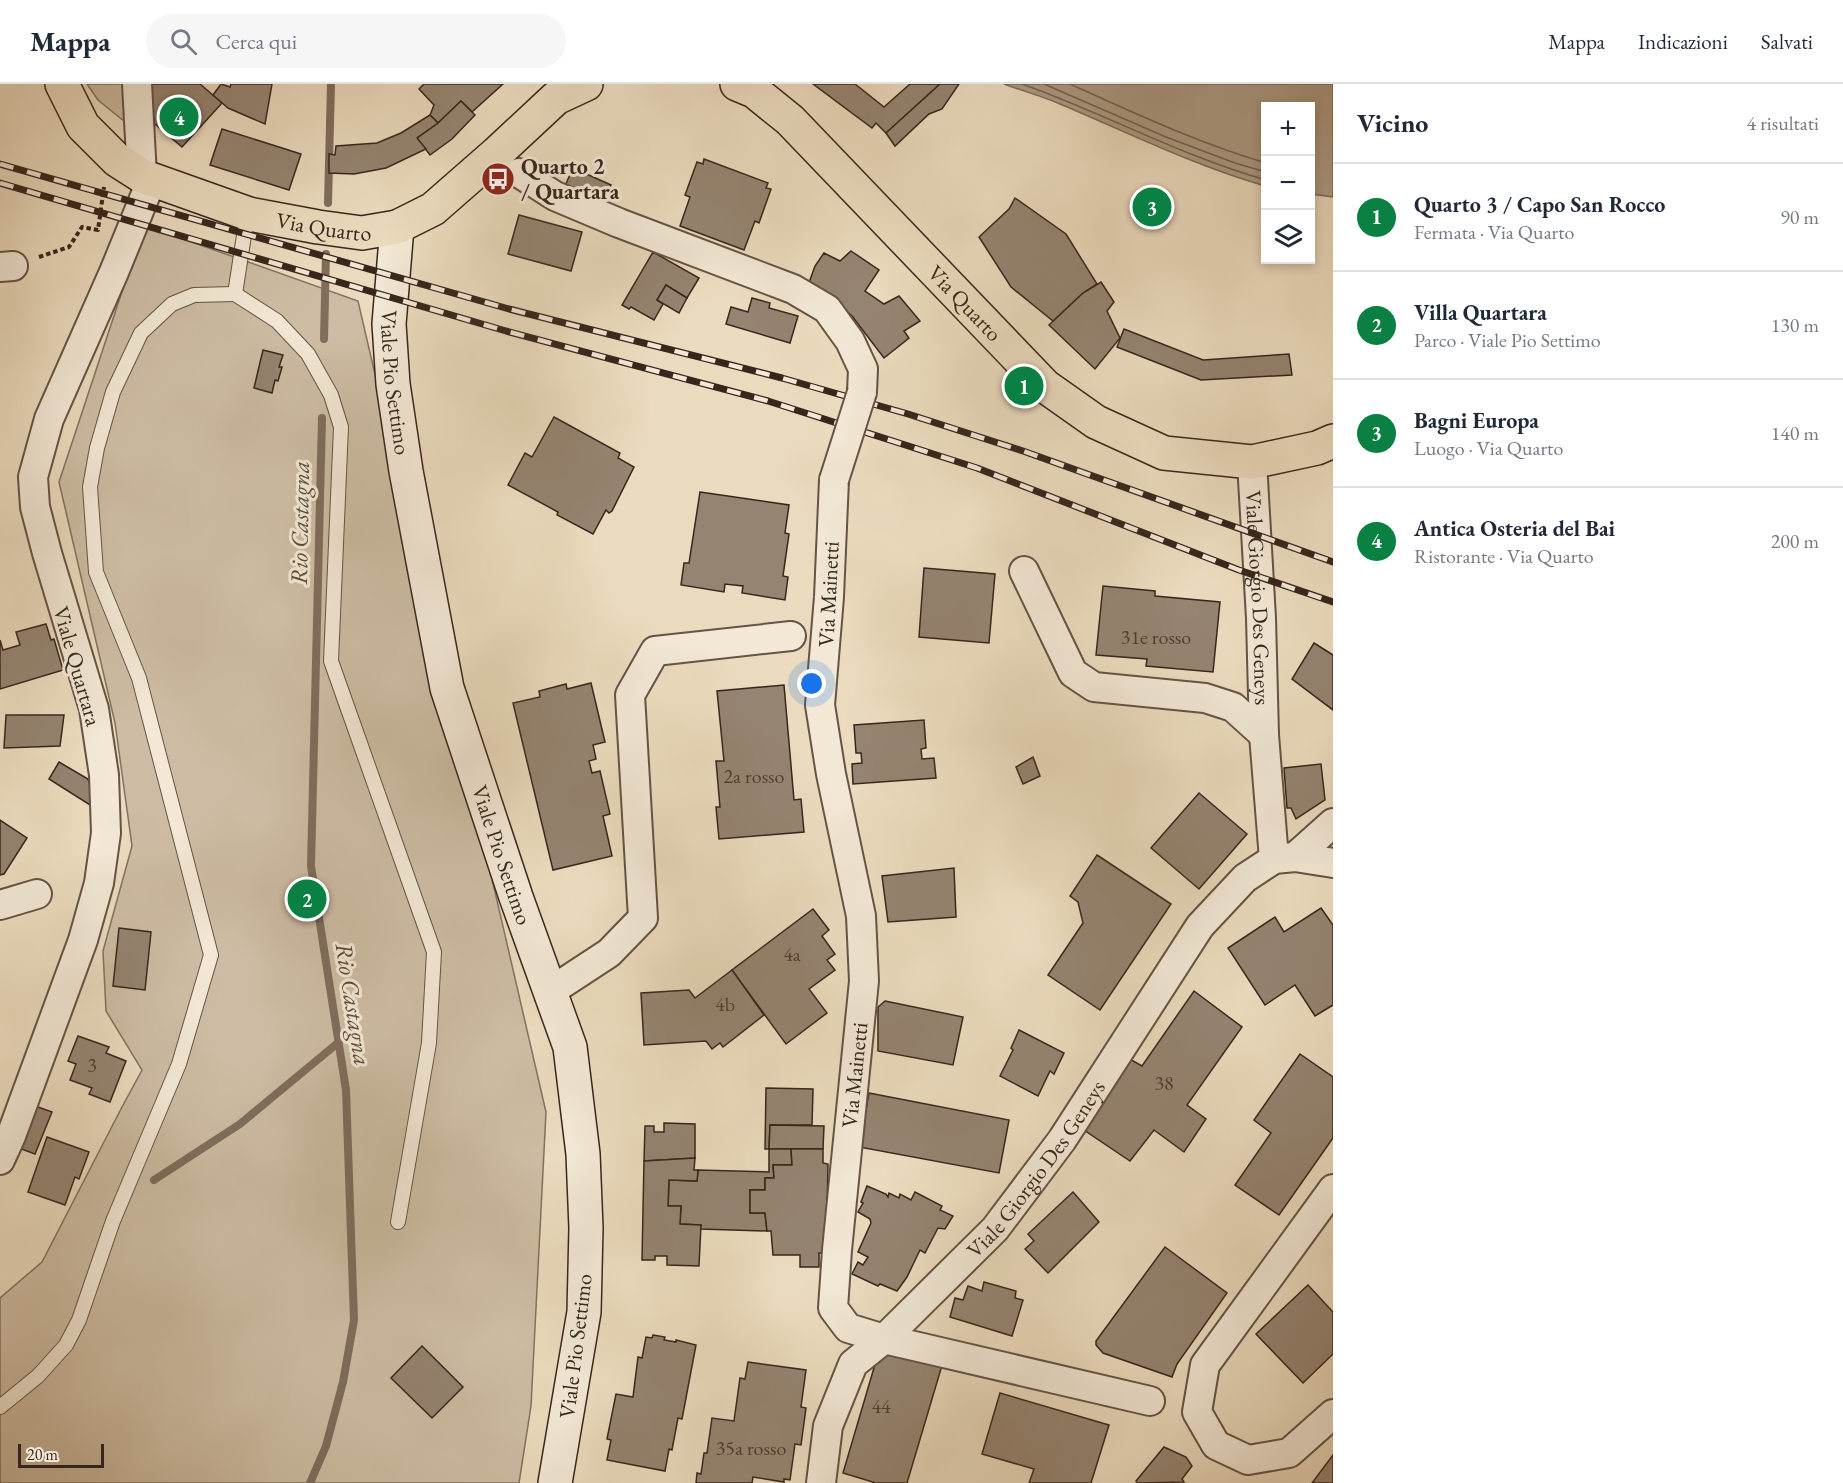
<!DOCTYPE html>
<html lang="it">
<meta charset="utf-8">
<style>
:root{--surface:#fff;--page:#f6f6f7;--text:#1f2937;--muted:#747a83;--line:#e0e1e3;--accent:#0b8043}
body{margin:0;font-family:"EB Garamond",serif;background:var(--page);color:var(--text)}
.controls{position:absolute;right:18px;top:18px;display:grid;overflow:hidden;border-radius:0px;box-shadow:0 3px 9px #0003}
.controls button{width:54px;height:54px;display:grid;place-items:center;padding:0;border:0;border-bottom:2px solid var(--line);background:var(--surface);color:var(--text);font:30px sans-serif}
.scale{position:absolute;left:18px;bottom:15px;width:86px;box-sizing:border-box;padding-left:6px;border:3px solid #38261d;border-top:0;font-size:16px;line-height:21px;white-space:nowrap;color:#38261d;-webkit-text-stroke:4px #f2e8d5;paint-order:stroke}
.you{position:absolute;left:812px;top:600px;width:21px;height:21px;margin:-15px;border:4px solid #fff;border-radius:50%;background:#1a73e8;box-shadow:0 0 0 9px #1a73e833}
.badge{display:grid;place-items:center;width:39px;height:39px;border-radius:50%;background:var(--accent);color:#fff;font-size:20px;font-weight:700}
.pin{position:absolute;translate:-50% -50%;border:3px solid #fff;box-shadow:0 2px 6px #0006}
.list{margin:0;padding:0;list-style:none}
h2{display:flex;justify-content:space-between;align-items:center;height:78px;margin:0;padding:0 24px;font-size:26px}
h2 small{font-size:20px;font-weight:400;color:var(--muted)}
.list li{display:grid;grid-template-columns:39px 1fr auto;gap:18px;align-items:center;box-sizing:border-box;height:108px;padding:0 24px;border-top:2px solid var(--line)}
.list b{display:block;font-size:22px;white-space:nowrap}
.list p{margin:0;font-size:20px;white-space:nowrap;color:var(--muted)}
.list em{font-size:20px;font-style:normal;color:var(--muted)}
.icon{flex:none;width:33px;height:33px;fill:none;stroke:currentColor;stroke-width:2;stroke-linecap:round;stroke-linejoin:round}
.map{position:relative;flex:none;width:1333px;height:1399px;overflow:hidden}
header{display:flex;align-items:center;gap:36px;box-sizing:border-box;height:84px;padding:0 30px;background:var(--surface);border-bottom:2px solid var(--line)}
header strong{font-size:28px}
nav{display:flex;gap:33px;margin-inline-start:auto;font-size:21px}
.search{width:420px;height:54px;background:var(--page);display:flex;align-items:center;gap:15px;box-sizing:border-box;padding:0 21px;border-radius:33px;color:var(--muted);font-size:22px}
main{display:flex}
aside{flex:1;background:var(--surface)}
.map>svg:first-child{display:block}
</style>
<header>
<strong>Mappa</strong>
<div class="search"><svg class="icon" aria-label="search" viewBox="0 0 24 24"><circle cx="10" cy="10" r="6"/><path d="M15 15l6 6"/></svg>Cerca qui</div>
<nav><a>Mappa</a><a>Indicazioni</a><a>Salvati</a></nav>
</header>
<main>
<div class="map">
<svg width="1333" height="1399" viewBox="0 0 1333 1399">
<rect width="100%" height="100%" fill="#ebdbbe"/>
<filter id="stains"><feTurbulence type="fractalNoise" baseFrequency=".00333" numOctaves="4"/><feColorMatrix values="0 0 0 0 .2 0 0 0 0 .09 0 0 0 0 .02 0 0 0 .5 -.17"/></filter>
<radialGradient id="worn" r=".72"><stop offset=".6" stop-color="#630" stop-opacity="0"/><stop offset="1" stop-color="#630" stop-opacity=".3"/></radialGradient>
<!-- green -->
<g fill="#cdbca3" stroke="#827160" stroke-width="1.5">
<path d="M 87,0 L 130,0 L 130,42 L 98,16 Z"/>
<path d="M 144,141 L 358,217 L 546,1028 L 531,1322 L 519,1399 L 0,1399 L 0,1214 L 42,1178 L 122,1023 L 142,986 L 106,927 L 103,867 L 132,762 L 115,639 L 59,398 Z"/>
</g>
<!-- water -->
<path fill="#ae9d87" stroke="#7f6d5d" stroke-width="1.5" d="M 1004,0 L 1333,0 L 1333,113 L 1311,110 L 1310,22 L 1266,22 L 1265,102 C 1193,81 1129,49 1060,20 C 1042,12 1022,7 1004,0 Z"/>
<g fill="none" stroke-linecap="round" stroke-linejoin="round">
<!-- shore -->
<g stroke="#736252" stroke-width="1.5">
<path d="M 1022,0 C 1104,29 1181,72 1266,96"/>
<path d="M 1044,0 L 1166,53 L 1235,79 L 1266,88"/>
<path d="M 1070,0 C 1134,29 1198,59 1266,79"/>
</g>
<!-- stream -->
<g stroke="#7f6d5d" stroke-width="8">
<path d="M 328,119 L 331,0"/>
<path d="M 324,255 L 326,170"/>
<path d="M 154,1096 L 240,1040 L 339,958"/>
<path d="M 310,1399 L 326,1362 L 343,1298 L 354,1236 L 346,1006 L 311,782 L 322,334"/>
</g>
</g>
<!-- building -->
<g fill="#958471" stroke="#38261d" stroke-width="1.5">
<path d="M 147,0 L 200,0 L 222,19 L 182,63 L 149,35 Z"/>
<path d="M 221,0 L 230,3 L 231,0 L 272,0 L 265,40 L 228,24 L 213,11 Z"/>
<path d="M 424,0 L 503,0 L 472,28 L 461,17 L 438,39 L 430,31 L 434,21 L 419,5 Z"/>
<path d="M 813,0 L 855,0 L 884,23 L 910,0 L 940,0 L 886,49 L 876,39 L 872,44 Z"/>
<path d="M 940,0 L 959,0 L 942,25 L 929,30 L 895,62 L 886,49 Z"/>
<path d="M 461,17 L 475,31 L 452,55 L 430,71 L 417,54 L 438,39 Z"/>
<path d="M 430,31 L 438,39 L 417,54 L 426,65 L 386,84 L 354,90 L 329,89 L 329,70 L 335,71 L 336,62 L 377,59 L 401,49 Z"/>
<path d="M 222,45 L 301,70 L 289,106 L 210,81 Z"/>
<path d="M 704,75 L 768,99 L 766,104 L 771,105 L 759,139 L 755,137 L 744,166 L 680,142 L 690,113 L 685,111 L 697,78 L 703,80 Z"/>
<path d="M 573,84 L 611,101 L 602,121 L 564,104 Z"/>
<path d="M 1015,114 L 1066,150 L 1097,200 L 1083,209 L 1053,237 L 1011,203 L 979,153 L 1009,125 Z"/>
<path d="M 519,131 L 582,148 L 571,187 L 508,170 Z"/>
<path d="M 851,167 L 879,186 L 865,207 L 884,220 L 899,212 L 920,237 L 904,247 L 909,254 L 884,274 L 852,232 L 843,224 L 806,207 L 815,182 L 824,169 L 840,177 Z"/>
<path d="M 653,168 L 699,194 L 687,214 L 666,201 L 657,216 L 663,220 L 654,236 L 631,223 L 629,225 L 622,221 Z"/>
<path d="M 1101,198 L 1114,218 L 1107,227 L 1120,254 L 1095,285 L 1049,241 L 1083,209 Z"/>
<path d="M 666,201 L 687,214 L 679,229 L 657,216 Z"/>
<path d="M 752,214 L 770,219 L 769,224 L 798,232 L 790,259 L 726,240 L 731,223 L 748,228 Z"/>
<path d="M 1124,245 L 1203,276 L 1289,270 L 1292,291 L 1201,296 L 1117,263 Z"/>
<path d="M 263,266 L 283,271 L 279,283 L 282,283 L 278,297 L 275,296 L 272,309 L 254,304 Z"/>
<path d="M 554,333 L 620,369 L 618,374 L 634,383 L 612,427 L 609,429 L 606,426 L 593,450 L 557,431 L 558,428 L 508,401 L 525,369 L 532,373 Z"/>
<path d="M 700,408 L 789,421 L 785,449 L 789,450 L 783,492 L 788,493 L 785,516 L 742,509 L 743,502 L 725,500 L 724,508 L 681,501 L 684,479 L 689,479 Z"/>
<path d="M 924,484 L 995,490 L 989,559 L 919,553 Z"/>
<path d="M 1103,502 L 1155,507 L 1155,512 L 1220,518 L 1213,588 L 1146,582 L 1147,575 L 1096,571 Z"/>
<path d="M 46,540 L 51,556 L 54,555 L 63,586 L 0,605 L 0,556 L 3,566 L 20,561 L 16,548 Z"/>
<path d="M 1314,559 L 1333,571 L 1333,626 L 1292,595 Z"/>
<path d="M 591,599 L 605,658 L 593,661 L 596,675 L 589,677 L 592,689 L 600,687 L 610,730 L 603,732 L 612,772 L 553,786 L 513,619 L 540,613 L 539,607 L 566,600 L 567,605 Z"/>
<path d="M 784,601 L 794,716 L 801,715 L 804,748 L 719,755 L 716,723 L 720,723 L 716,677 L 724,677 L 717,607 Z"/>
<path d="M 6,631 L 64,631 L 60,662 L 4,664 Z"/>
<path d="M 924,636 L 926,664 L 921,665 L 922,675 L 934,674 L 936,694 L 853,700 L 852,680 L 862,679 L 861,669 L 856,669 L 854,641 Z"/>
<path d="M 1033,673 L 1040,692 L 1023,700 L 1016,683 Z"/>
<path d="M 59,678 L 88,695 L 98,726 L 49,695 Z"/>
<path d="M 1321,680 L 1325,716 L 1296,735 L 1291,724 L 1287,724 L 1284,684 Z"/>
<path d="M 1199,709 L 1247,750 L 1199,805 L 1151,764 Z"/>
<path d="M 0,736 L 27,754 L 4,790 L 0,791 Z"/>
<path d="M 1097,771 L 1171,820 L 1100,926 L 1048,891 L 1083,839 L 1078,818 L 1070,812 Z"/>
<path d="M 954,784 L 956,833 L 888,838 L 882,792 Z"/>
<path d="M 1321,824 L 1333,841 L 1333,921 L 1315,932 L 1295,901 L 1265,921 L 1228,864 L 1275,833 L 1284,848 Z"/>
<path d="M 813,825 L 829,846 L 822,852 L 835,870 L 827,876 L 835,886 L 809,905 L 827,929 L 786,960 L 732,886 Z"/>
<path d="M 119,844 L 151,848 L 145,906 L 113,902 Z"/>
<path d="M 732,886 L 764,931 L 723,963 L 720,959 L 712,965 L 706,957 L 644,961 L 641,909 L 689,906 L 695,914 Z"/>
<path d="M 1194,907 L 1242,943 L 1187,1021 L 1206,1035 L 1184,1068 L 1154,1046 L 1130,1077 L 1081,1044 L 1128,974 L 1142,982 Z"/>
<path d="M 885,917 L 963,933 L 953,981 L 878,967 L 878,923 Z"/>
<path d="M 1019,946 L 1064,969 L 1054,990 L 1050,987 L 1038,1012 L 1000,992 L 1013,966 L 1011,964 Z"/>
<path d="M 78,952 L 109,963 L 106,969 L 126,977 L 110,1018 L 89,1010 L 92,1004 L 70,996 L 76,980 L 68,977 Z"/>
<path d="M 1300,970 L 1333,993 L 1333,1054 L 1279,1131 L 1235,1101 L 1271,1049 L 1254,1036 Z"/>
<path d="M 766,1004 L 813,1005 L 812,1041 L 770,1041 L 769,1065 L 765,1065 Z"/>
<path d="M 869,1009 L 1009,1036 L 999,1089 L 859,1063 Z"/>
<path d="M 35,1022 L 52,1028 L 35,1070 L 19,1064 Z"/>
<path d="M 664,1039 L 695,1040 L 695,1074 L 644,1077 L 645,1042 L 654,1042 L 654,1048 L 664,1048 Z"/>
<path d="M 770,1041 L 824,1042 L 823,1065 L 769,1065 Z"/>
<path d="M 47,1053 L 89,1068 L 79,1095 L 75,1093 L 65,1121 L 28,1108 Z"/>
<path d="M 769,1065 L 791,1065 L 792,1081 L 773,1081 L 774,1094 L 765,1094 L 765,1106 L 750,1106 L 750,1129 L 765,1129 L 767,1147 L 700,1145 L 701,1141 L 680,1140 L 681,1122 L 668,1122 L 669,1096 L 697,1097 L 698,1086 L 769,1088 Z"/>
<path d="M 791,1065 L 823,1065 L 823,1079 L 828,1080 L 826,1169 L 819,1169 L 819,1183 L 800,1183 L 800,1171 L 773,1171 L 771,1147 L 767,1147 L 765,1129 L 750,1129 L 750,1106 L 765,1106 L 765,1094 L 774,1094 L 773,1081 L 792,1081 Z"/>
<path d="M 695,1074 L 694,1086 L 698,1086 L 697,1097 L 669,1096 L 668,1122 L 681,1122 L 680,1140 L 701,1141 L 699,1182 L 667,1181 L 667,1172 L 655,1172 L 655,1176 L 642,1176 L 644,1077 Z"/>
<path d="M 867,1102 L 886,1110 L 888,1113 L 889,1109 L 899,1114 L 900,1110 L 911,1116 L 915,1108 L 942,1122 L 940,1126 L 953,1132 L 945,1145 L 938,1144 L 925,1169 L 920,1166 L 907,1193 L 897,1207 L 880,1200 L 878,1202 L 852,1190 L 858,1178 L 863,1181 L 868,1173 L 858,1168 L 871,1139 L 870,1135 L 858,1128 L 863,1119 L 861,1118 Z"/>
<path d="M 1073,1108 L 1099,1138 L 1048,1189 L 1025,1165 L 1034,1157 L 1028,1150 Z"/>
<path d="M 1165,1163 L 1227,1209 L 1177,1280 L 1172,1293 L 1103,1269 L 1096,1261 L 1096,1257 Z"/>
<path d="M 984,1198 L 1016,1207 L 1015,1214 L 1023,1216 L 1012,1252 L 950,1233 L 955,1214 L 963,1216 L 968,1202 L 982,1207 Z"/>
<path d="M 1308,1201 L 1333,1228 L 1333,1270 L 1303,1299 L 1256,1250 Z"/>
<path d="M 653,1251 L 665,1253 L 664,1256 L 676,1258 L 676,1256 L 696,1261 L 682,1335 L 678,1334 L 672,1366 L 669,1365 L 665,1387 L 607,1376 L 611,1356 L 607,1355 L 616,1310 L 633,1313 L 638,1273 L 642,1274 L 646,1253 L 652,1254 Z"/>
<path d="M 881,1260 L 943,1278 L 907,1399 L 876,1399 L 843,1389 Z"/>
<path d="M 422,1262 L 463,1303 L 432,1334 L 391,1294 Z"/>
<path d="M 748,1278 L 806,1286 L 801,1323 L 806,1324 L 801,1361 L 795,1360 L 790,1396 L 784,1395 L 784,1398 L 753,1393 L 752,1399 L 696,1399 L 697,1389 L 701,1390 L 704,1369 L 707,1369 L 712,1334 L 734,1337 L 740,1294 L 745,1295 Z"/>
<path d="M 1000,1309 L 1109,1341 L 1091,1399 L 1029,1399 L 1034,1385 L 982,1370 Z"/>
<path d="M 1164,1363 L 1186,1373 L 1192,1382 L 1182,1395 L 1184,1398 L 1138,1399 L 1136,1397 Z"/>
<path d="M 1333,1371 L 1333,1399 L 1312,1399 Z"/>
</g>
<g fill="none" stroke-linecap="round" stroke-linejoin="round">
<defs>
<g id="lane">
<path d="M 249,130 L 245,145 L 235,210 L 277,237 L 308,270 L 331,311 L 341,343 L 331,577 L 434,868 L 429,959 L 398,1138"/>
<path d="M 0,1323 L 38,1292 L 66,1261 L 79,1236 L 113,1137 L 179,980 L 211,871 L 139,594 L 96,488 L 90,403 L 97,364 L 113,308 L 141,249 L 172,220 L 194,211 L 235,210"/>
</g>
<g id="street">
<path d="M 137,0 L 142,92"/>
<path d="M 519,89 L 555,112 L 619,139 L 793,205 L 827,225 L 850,257 L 863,285 L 862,308"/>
<path d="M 0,183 L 13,182"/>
<path id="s1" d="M 1252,378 L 1261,534 L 1264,651 L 1274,775"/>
<path d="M 834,396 L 829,513 L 820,621 L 831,690 L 861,832 L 864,897 L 837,1166 L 833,1224 L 848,1244 L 884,1255 L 1150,1317"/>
<path d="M 1024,487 L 1073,589 L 1094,603 L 1205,614 L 1233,623 L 1264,651"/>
<path d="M 1295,773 L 1333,739"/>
<path d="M 0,821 L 37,810"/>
<path d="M 551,907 L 609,869 L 643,834 L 630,611 L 655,567 L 791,552"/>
<path d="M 0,1076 L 11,1052 L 83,856 L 99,799 L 106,749 L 104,691 L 94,625 L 47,469 L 35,423 L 33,393 L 49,335 L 114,188 L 152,95"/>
<path d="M 1333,1105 L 1205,1281 L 1197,1328 L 1216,1361 L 1248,1376 L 1289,1369 L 1333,1330"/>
<path id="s2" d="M 821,1399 L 828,1342 L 853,1280 L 884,1255 L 995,1145 L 1062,1056 L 1200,842 L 1245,794 L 1274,775 L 1295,773 L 1333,779"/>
</g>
<g id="secondary">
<path id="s3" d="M 397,143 L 389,240 L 393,300 L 406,387 L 447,604 L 516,813 L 570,963 L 583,1070 L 586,1144 L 584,1228 L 555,1399"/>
</g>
<g id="primary">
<path id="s4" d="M 62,0 L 83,42 L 117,76 L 142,92 L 249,130 L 318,143 L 362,149 L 397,143 L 433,125 L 497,69 L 556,14 L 586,0"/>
<path id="s5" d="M 737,0 L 754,7 L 790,36 L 1045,302 L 1096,338 L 1164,369 L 1252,378 L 1317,364 L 1333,357"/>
</g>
</defs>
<!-- lane casing -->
<use href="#lane" stroke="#655345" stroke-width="16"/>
<!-- street casing -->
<use href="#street" stroke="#655345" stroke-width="32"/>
<!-- secondary casing -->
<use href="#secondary" stroke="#38261d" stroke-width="36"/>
<!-- primary casing -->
<use href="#primary" stroke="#38261d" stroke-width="36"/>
<!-- path -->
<path stroke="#38261d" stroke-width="4" stroke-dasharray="4.5 3" stroke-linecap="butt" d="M 39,173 L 69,163 L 82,143 L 98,146 L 104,103"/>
<!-- lane -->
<use href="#lane" stroke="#f2e8d5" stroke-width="14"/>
<!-- street -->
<use href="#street" stroke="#f2e8d5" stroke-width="28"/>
<!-- secondary -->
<use href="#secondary" stroke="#f2e8d5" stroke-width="33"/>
<!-- primary -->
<use href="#primary" stroke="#ebdbbe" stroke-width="33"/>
<defs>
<g id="rail">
<path d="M 0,80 L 509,225 L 782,294 L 908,330 L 1023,367 L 1333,478"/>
<path d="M 0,99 L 506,247 L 768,317 L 977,384 L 1239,486 L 1333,518"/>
</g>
</defs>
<!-- rail casing -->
<use href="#rail" stroke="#38261d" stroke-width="7"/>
<!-- rail -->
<use href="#rail" stroke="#f2e8d5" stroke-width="4.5" stroke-dasharray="14" stroke-linecap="butt"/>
<defs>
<path id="street-bridge" d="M 834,396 L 862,308"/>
</defs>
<!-- street-bridge casing -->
<use href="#street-bridge" stroke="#655345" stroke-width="32" stroke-linecap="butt"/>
<!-- street-bridge -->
<use href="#street-bridge" stroke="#f2e8d5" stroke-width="28"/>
</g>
<!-- icons -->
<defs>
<symbol id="bus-disc" viewBox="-11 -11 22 22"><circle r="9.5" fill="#8f2418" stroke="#f2e8d5"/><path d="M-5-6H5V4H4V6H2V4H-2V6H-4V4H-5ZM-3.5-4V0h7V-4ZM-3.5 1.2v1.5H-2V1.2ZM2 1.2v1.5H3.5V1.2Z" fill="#fff"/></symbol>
</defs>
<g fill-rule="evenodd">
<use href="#bus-disc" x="479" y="76" width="38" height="38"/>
</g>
<g text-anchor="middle" stroke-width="6" stroke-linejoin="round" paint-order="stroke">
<!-- number labels -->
<g font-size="20" fill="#4f3e32">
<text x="1156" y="560">31e rosso</text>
<text x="754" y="699">2a rosso</text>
<text x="792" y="877">4a</text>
<text x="725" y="927">4b</text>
<text x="92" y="988">3</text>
<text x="1164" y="1006">38</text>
<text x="881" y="1329">44</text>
<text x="751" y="1371">35a rosso</text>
</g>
<!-- poi labels -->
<g font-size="22" font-weight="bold" fill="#38261d" stroke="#f2e8d5" text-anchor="start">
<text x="521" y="90">Quarto 2<tspan x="521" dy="25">/ Quartara</tspan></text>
</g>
<!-- street labels -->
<g font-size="22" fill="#38261d" stroke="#f2e8d5">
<text dy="8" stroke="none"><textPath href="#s4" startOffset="314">Via Quarto</textPath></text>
<text dy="8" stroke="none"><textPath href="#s5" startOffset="318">Via Quarto</textPath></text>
<text dy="8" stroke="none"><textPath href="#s3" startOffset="156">Viale Pio Settimo</textPath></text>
<text transform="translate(828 510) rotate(-87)" y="8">Via Mainetti</text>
<text dy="8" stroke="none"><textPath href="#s1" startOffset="136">Viale Giorgio Des Geneys</textPath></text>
<text transform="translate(78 582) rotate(74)" y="8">Viale Quartara</text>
<text dy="8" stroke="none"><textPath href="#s3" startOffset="642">Viale Pio Settimo</textPath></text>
<text transform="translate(854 991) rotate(-84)" y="8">Via Mainetti</text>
<text dy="8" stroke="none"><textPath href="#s2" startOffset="393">Viale Giorgio Des Geneys</textPath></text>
<text transform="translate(575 1262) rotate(-83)" y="8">Viale Pio Settimo</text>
</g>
<!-- water labels -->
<g font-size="24" font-style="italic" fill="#5b4a3d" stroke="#f2e8d5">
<text transform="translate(300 439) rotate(-89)" y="8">Rio Castagna</text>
<text transform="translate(353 920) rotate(81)" y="8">Rio Castagna</text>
</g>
</g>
<rect width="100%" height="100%" filter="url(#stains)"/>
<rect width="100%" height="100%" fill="url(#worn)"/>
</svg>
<div class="controls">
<button>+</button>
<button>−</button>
<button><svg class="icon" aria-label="layers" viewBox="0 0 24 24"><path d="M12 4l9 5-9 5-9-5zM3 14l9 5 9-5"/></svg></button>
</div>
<div class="scale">20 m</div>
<div class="you"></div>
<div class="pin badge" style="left:1024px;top:302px">1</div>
<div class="pin badge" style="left:307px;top:815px">2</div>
<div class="pin badge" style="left:1152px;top:123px">3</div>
<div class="pin badge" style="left:179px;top:33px">4</div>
</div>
<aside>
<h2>Vicino<small>4 risultati</small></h2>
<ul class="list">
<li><span class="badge">1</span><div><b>Quarto 3 / Capo San Rocco</b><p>Fermata · Via Quarto</p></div><em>90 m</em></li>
<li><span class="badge">2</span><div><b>Villa Quartara</b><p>Parco · Viale Pio Settimo</p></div><em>130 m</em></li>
<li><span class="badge">3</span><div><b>Bagni Europa</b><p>Luogo · Via Quarto</p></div><em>140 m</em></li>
<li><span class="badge">4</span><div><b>Antica Osteria del Bai</b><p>Ristorante · Via Quarto</p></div><em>200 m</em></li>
</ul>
</aside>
</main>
